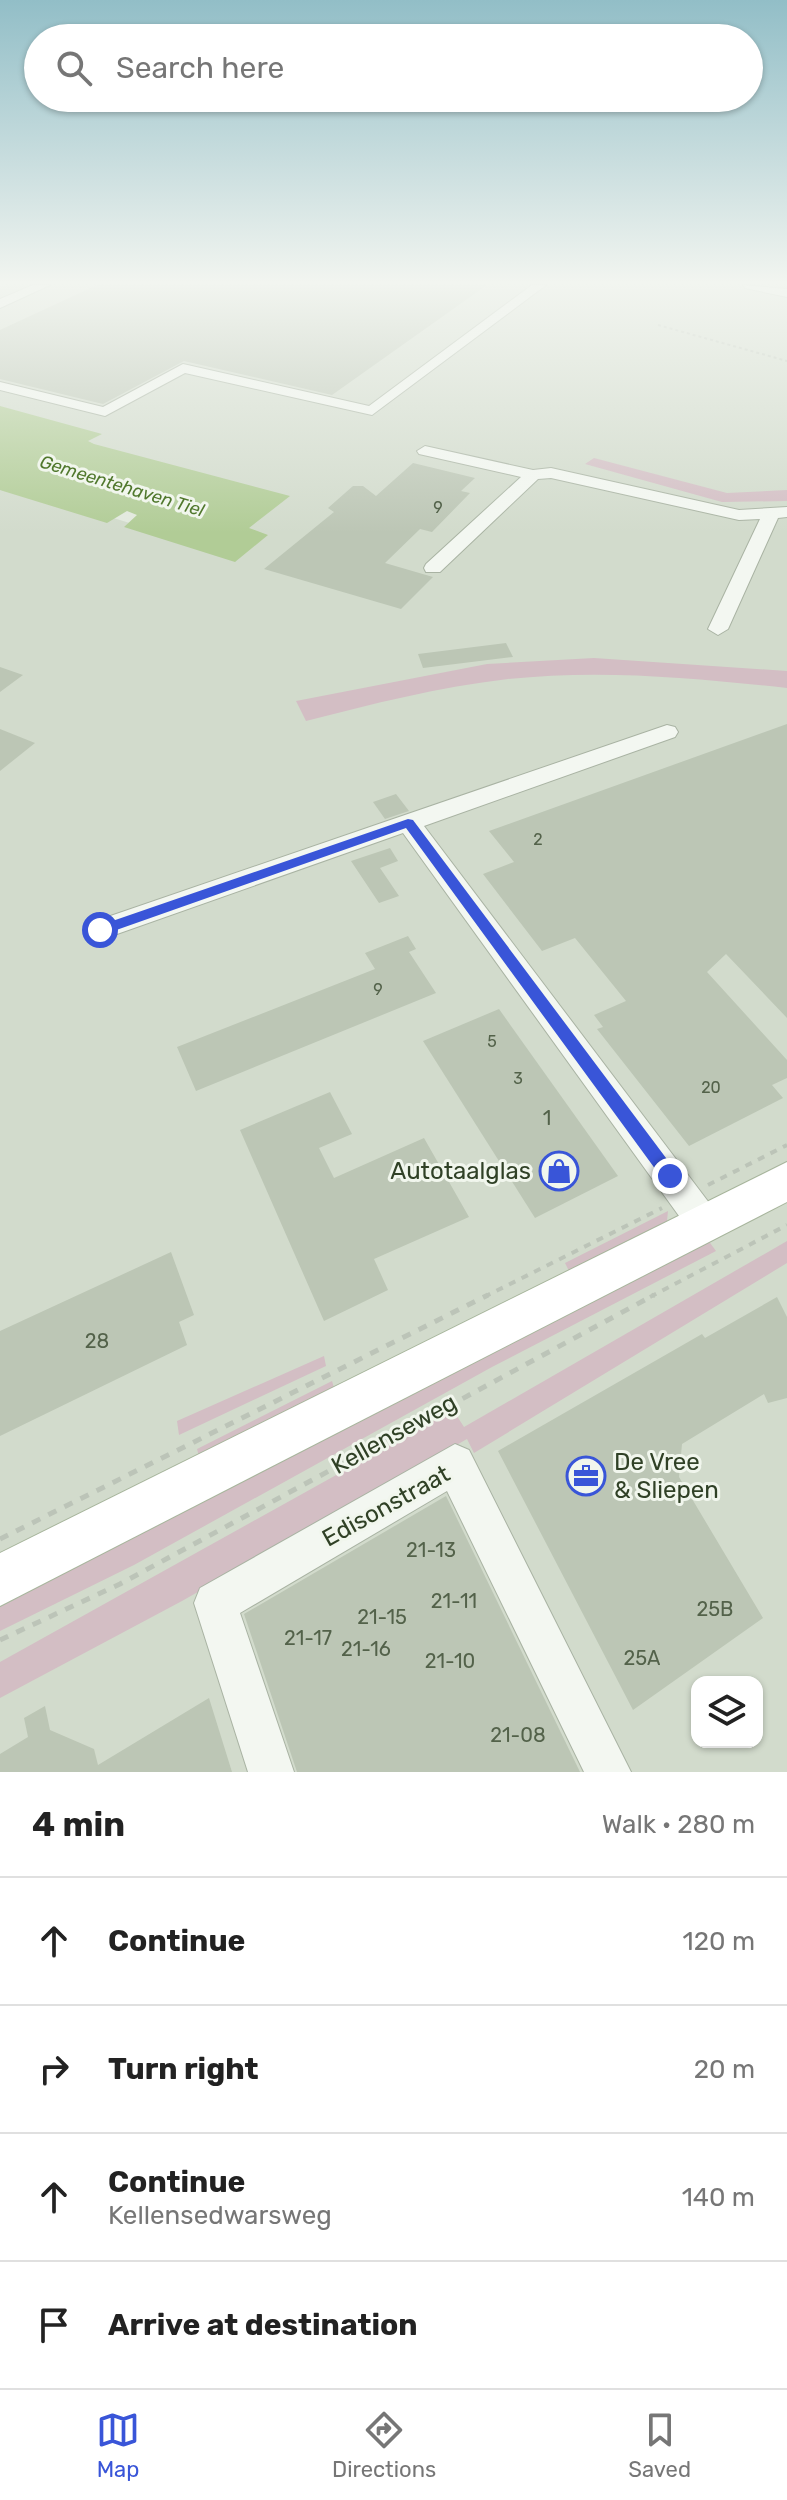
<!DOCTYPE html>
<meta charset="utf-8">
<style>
:root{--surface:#fff;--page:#f2f2f2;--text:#222;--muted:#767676;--line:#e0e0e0;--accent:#3955d8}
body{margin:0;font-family:Rubik,sans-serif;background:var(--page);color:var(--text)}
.controls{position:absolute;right:24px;bottom:24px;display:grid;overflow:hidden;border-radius:16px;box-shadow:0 2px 6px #0004}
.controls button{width:72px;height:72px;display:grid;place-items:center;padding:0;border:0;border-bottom:2px solid var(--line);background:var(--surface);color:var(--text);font:40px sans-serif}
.stop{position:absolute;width:24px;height:24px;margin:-18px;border:6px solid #3955d8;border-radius:50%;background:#fff}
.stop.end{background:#3955d8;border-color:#fff;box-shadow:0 2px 8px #0008}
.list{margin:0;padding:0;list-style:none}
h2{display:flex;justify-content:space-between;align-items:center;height:104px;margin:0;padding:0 32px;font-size:34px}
h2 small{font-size:26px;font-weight:400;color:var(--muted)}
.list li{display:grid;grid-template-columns:52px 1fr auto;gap:24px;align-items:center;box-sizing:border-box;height:128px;padding:0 32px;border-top:2px solid var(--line)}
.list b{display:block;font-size:30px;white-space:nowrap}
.list p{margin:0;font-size:26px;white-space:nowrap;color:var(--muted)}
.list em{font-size:26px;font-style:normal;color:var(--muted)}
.icon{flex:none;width:44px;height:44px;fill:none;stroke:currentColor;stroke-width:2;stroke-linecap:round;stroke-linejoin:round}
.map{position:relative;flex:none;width:787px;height:1772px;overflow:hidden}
.search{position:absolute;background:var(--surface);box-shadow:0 2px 6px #0004;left:24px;right:24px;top:24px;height:88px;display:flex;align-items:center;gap:20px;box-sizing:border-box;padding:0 28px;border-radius:44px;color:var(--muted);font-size:30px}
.sheet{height:616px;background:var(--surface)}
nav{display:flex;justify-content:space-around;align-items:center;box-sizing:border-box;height:112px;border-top:2px solid var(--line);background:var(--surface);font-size:22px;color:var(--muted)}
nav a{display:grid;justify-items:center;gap:4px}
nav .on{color:var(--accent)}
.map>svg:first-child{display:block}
</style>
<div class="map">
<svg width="787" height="1772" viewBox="0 0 787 1772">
<rect width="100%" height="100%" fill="#e2e9de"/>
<!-- built -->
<path fill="#d2dbcc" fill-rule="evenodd" d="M 7,285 L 787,285 L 787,1772 L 0,1772 L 0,483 L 230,554 L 71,446 L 0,411 L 0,288 ZM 697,1682 L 757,1682 L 757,1742 L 697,1742 Z"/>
<!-- green -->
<g fill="#d3bec4">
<path d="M 594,458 L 727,493 L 787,490 L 787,501 L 722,502 L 585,464 Z"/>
<path d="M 594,658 L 787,671 L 787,688 C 694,678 602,669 508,679 C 439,687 372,704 306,721 L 296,701 L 487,664 Z"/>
<path d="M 668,1211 L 667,1221 L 570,1273 L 565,1263 Z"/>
<path d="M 705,1236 L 716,1251 L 492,1367 L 134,1565 L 0,1631 L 0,1607 Z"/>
<path d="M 787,1241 L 787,1263 L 474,1453 L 467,1439 L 182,1601 L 0,1698 L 0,1662 L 453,1410 L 464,1427 Z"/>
<path d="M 324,1356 L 326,1366 L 179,1435 L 177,1421 Z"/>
<path d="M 332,1381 L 335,1391 L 200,1460 L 197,1449 Z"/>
</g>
<!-- water -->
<path fill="#b1cc96" d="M 0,406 L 102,434 L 88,441 L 94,444 L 290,496 L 249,528 L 268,535 L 235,562 L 124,527 L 137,515 L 127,511 L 107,523 L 3,491 L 0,490 Z"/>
<!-- building -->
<g fill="#bcc6b5">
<path d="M 97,285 L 487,285 L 332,395 L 184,361 L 103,404 L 0,379 L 0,330 Z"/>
<path d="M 413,463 L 475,478 L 461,491 L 470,493 L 432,532 L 420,529 L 385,563 L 433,577 L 401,609 L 264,569 L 334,512 L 328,508 L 353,486 L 363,486 L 376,496 Z"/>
<path d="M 506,643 L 513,657 L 423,668 L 418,654 Z"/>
<path d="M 0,667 L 23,675 L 0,692 Z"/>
<path d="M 787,724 L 787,1018 L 726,954 L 707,972 L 787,1060 L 787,1078 L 772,1085 L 783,1098 L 689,1146 L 597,1029 L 603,1027 L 594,1015 L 626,1001 L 575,938 L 542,951 L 483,874 L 514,862 L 489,831 Z"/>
<path d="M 0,729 L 35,743 L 0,771 Z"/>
<path d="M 396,794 L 409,811 L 385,819 L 373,802 Z"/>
<path d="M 390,848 L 398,861 L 380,868 L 399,896 L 379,903 L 351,861 Z"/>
<path d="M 408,936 L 416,949 L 409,952 L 436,993 L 196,1091 L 177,1047 L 375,969 L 365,953 Z"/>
<path d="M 499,1009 L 618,1176 L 535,1218 L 423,1041 Z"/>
<path d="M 330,1092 L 352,1134 L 319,1148 L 334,1178 L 424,1138 L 469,1217 L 374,1259 L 388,1290 L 324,1321 L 240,1130 Z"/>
<path d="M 171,1252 L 194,1315 L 179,1322 L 187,1345 L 0,1436 L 0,1331 Z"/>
<path d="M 777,1297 L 787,1317 L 787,1398 L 768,1403 L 764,1394 L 682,1444 L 679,1477 L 763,1618 L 633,1710 L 498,1451 L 702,1334 L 705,1338 Z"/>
<path d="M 446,1496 L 580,1772 L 297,1772 L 244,1614 Z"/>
<path d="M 209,1698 L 232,1772 L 0,1772 L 0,1754 L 28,1737 L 24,1718 L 45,1706 L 50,1730 L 94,1749 L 98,1765 Z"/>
</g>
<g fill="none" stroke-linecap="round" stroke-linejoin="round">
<defs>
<g id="minor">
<path d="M 33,285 L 50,285 L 0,308 L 0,299 Z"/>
<path d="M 532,285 L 546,285 L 372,415 L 185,373 L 105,416 L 0,390 L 0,382 L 103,407 L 183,364 L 369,406 Z"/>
<path d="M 743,285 L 787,289 L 787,297 L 745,288 Z"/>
<path d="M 425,446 L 533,470 L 551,468 L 739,510 L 787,507 L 787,517 L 778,518 L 728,629 L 718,635 L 708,629 L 760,519 L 739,520 L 551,478 L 538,479 L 440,572 L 426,572 L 424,568 L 426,564 L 521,477 L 419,454 L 417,451 Z"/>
<path d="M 667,725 L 675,727 L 678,732 L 675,737 L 424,826 L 716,1212 L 721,1223 L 716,1234 L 704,1239 L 692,1234 L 403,833 L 100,940 L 90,937 L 86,930 L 90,923 Z"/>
<path d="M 455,1444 L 469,1450 L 631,1772 L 584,1772 L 447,1491 L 240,1613 L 294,1772 L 248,1772 L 194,1603 L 200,1588 Z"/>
</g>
<path id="major" d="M 787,1162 L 787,1202 L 0,1606 L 0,1553 Z"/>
</defs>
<!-- minor casing -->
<use href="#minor" stroke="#a9b3a3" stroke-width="2"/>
<!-- major casing -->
<use href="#major" stroke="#a7b59c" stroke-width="2"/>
<!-- path-far2 -->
<path stroke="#bcc4b8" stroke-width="2" stroke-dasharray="3 3" stroke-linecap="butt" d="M 658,325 L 787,361"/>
<!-- path-far1 -->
<g stroke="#bcc4b8" stroke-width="4" stroke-dasharray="7 7" stroke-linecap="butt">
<path d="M 708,1185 L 787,1145"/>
<path d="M 484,1297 L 662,1208"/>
<path d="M 650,1297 L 787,1225"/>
</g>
<!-- path -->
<g stroke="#bcc4b8" stroke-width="5" stroke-dasharray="9 9" stroke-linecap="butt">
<path d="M 0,1539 L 488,1295"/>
<path d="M 0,1640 L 120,1584 L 654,1295"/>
</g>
<!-- minor -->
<use href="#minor" fill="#f3f7f1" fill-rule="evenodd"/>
<!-- major -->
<use href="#major" fill="#fff" fill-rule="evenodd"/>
</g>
<!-- sky -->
<linearGradient id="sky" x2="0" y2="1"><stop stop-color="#92bec7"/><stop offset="0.53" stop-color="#f2f5f0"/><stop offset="1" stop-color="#f2f5f0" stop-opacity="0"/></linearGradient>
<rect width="787" height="533" fill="url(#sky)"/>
<!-- route -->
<path fill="#3955d8" d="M 408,819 L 413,820 L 675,1170 L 675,1181 L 664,1181 L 406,828 L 105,934 L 95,934 L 93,930 L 95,927 Z"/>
<!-- icons -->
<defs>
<symbol id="shop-ring" viewBox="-11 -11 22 22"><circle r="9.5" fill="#f1f6ed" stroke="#3955d8" stroke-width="1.5"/><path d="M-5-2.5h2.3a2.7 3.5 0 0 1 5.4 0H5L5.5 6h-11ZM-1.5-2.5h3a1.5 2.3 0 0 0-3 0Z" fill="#3955d8"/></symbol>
<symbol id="office-ring" viewBox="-11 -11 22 22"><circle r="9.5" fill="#f1f6ed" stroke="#3955d8" stroke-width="1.5"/><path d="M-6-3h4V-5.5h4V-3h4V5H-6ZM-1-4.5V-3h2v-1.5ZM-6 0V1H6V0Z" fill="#3955d8"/></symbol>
</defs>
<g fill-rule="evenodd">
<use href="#shop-ring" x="537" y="1149" width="44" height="44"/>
<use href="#office-ring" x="564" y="1454" width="44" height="44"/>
</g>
<g text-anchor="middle" stroke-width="6" stroke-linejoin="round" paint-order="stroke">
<!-- number labels -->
<g font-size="16" fill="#53624a">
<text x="438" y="513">9</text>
<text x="538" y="845">2</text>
<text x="378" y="995">9</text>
<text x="492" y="1047">5</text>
<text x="518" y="1084">3</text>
<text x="711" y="1093">20</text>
</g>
<!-- far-water labels -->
<g font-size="18" font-style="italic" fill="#50782d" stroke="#f1f6ed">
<text transform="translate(122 486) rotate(17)" y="6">Gemeentehaven Tiel</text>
</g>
<!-- near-number labels -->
<g font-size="20" fill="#53624a">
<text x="547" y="1125">1</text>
<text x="97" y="1348">28</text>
<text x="431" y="1557">21-13</text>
<text x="454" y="1608">21-11</text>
<text x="715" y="1616">25B</text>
<text x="382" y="1624">21-15</text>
<text x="308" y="1645">21-17</text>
<text x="366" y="1656">21-16</text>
<text x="642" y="1665">25A</text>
<text x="450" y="1668">21-10</text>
<text x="518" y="1742">21-08</text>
</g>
<!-- near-poi labels -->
<g font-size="24" fill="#304126" stroke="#f1f6ed" text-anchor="end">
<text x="531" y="1179">Autotaalglas</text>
<text x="614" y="1470" text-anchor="start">De Vree<tspan x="614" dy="28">&amp; Sliepen</tspan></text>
</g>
<!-- near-street labels -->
<g font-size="24" fill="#304126" stroke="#f1f6ed">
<text transform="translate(394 1434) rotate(-29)" y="8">Kellenseweg</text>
<text transform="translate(386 1506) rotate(-29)" y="8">Edisonstraat</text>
</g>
</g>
</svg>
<div class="controls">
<button><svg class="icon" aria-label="layers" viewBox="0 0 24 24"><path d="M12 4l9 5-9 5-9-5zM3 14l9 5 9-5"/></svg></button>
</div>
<div class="stop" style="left:100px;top:930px"></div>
<div class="stop end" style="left:670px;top:1176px"></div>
<div class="search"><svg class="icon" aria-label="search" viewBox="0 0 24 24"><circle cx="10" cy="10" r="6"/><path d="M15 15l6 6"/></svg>Search here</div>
</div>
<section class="sheet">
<h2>4 min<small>Walk · 280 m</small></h2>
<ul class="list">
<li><svg class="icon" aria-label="ahead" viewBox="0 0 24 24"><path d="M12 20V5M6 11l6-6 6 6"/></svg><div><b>Continue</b></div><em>120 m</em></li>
<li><svg class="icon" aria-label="right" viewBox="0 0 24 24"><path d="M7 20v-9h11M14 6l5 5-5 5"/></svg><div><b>Turn right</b></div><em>20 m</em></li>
<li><svg class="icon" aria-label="ahead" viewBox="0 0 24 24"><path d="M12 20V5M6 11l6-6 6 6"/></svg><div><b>Continue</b><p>Kellensedwarsweg</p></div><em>140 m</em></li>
<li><svg class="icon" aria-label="arrive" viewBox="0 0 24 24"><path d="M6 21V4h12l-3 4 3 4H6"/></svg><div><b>Arrive at destination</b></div></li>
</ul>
</section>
<nav>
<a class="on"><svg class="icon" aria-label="map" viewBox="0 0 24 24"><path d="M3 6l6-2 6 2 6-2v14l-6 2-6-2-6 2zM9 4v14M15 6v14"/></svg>Map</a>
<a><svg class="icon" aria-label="directions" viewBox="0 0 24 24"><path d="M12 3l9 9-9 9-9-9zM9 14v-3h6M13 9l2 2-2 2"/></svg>Directions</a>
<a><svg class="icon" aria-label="saved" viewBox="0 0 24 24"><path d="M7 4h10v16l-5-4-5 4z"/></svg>Saved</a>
</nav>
